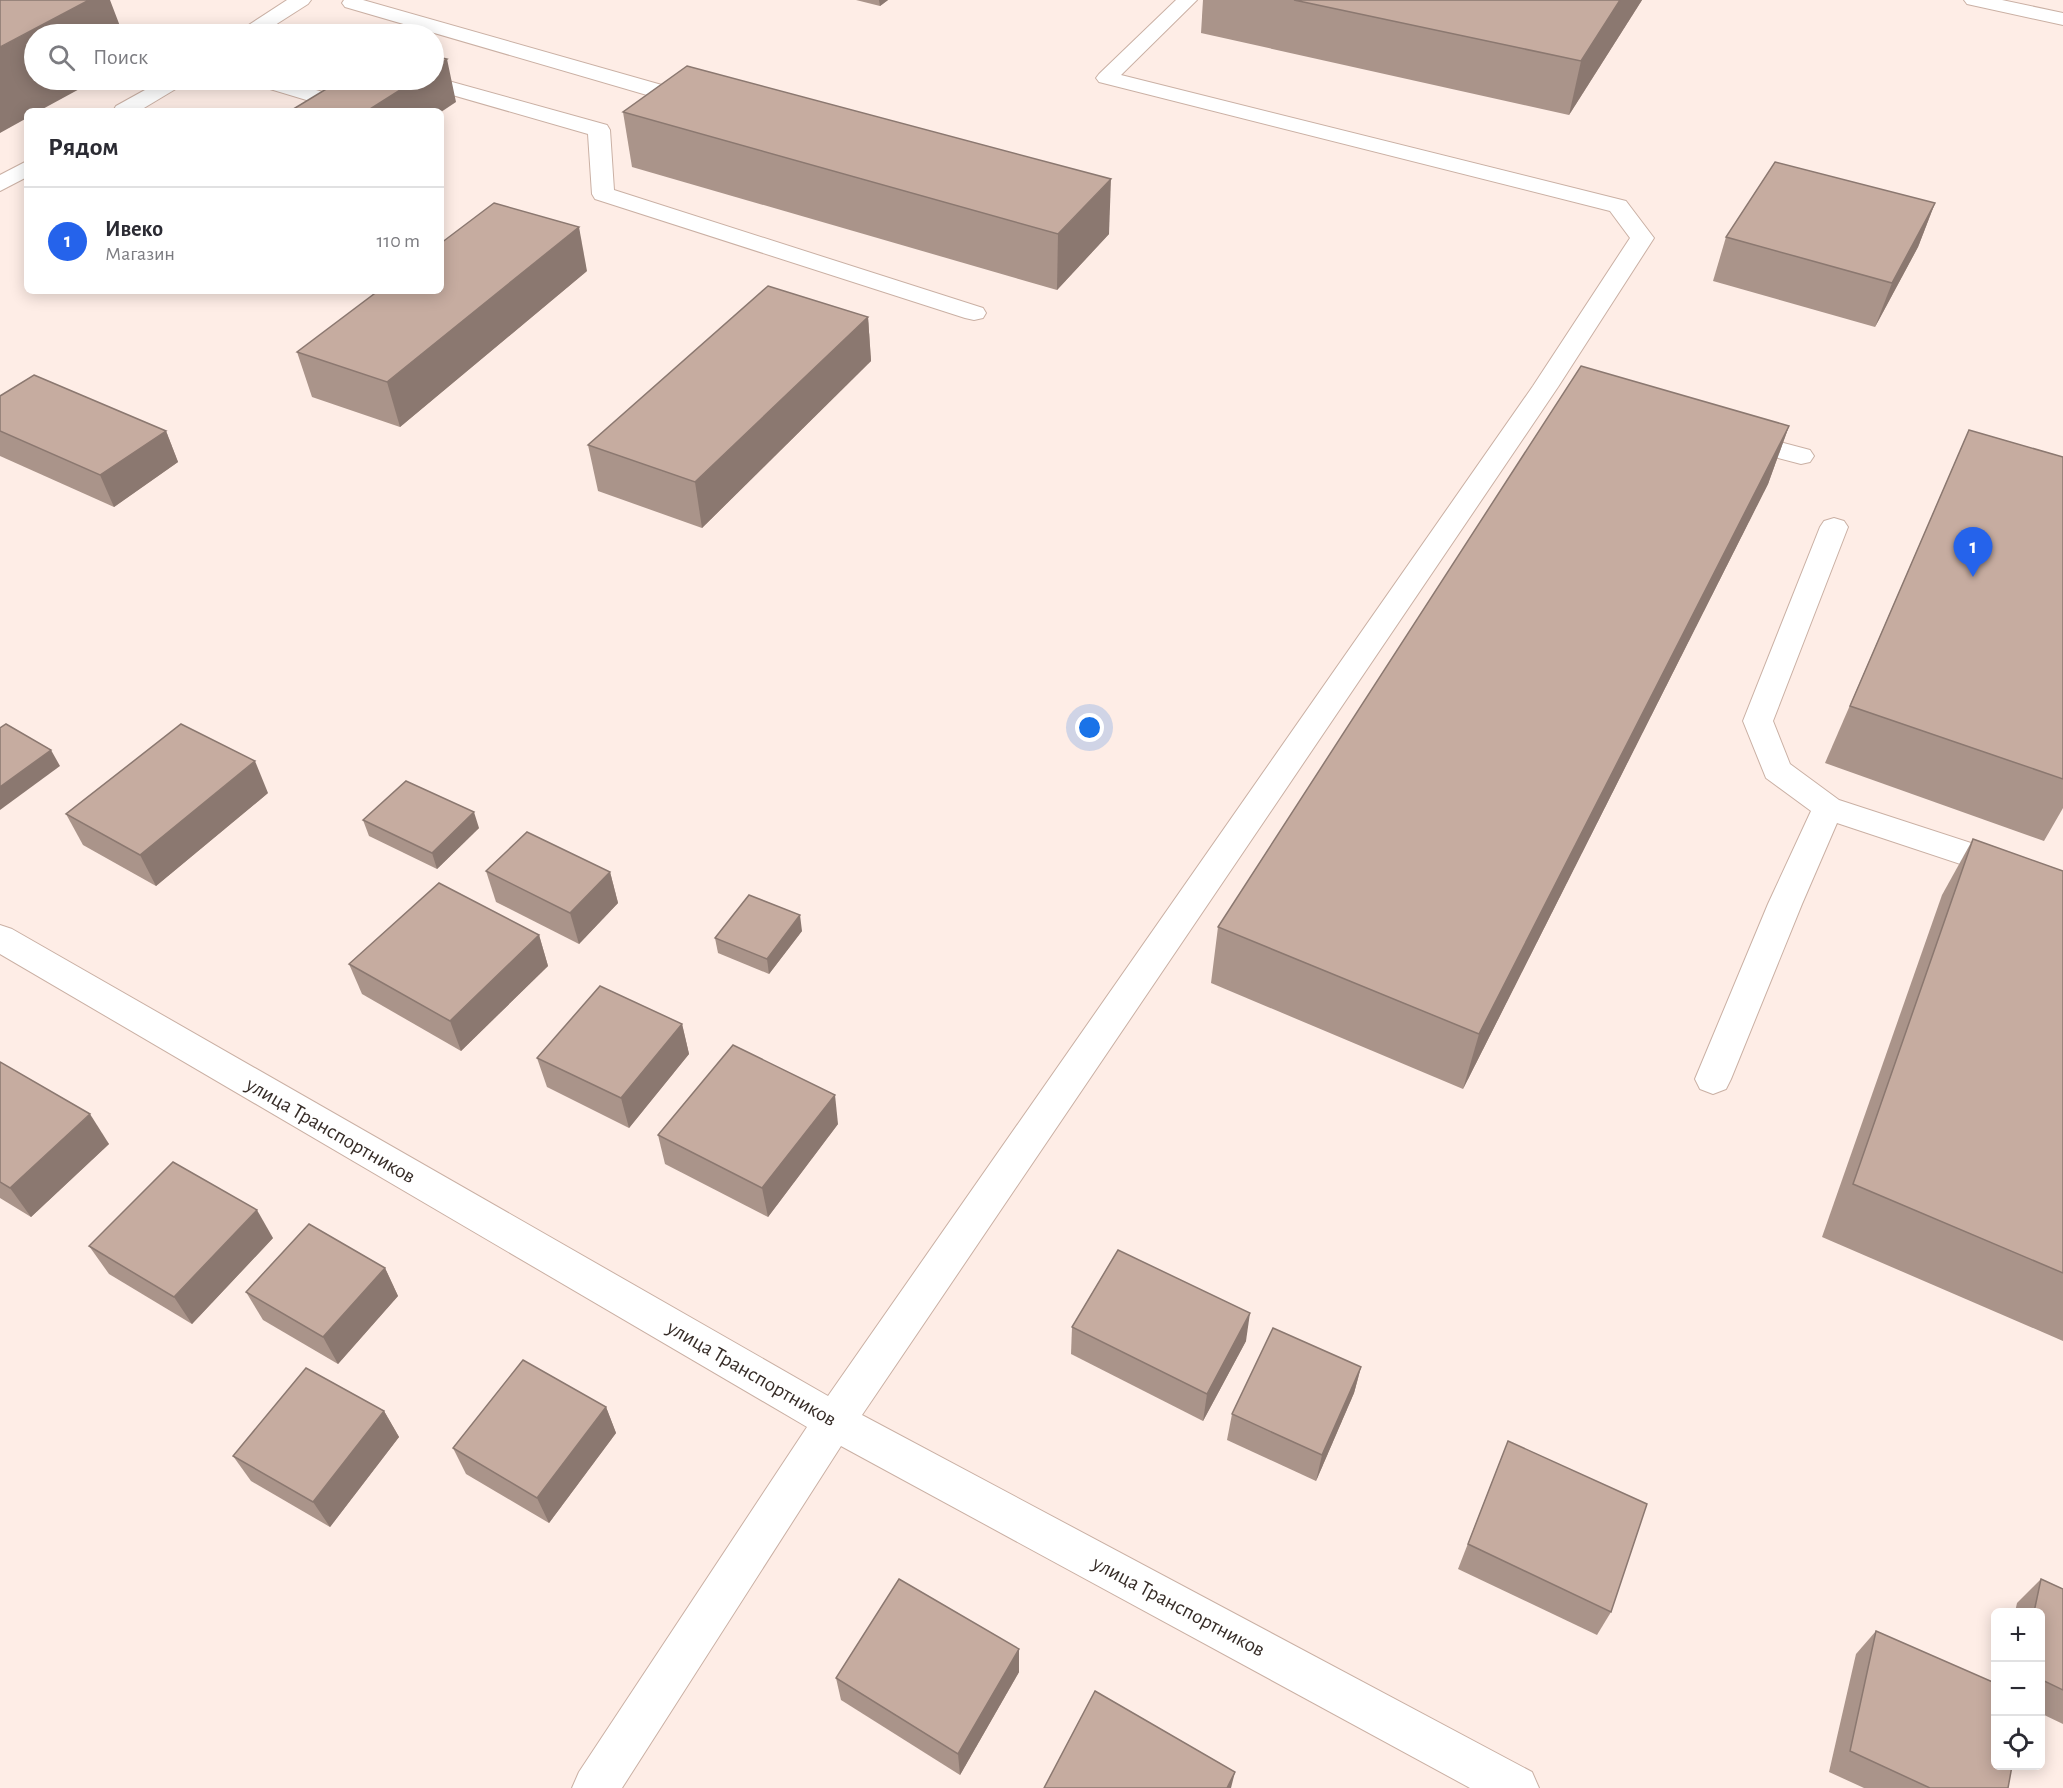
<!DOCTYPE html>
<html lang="ru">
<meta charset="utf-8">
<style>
:root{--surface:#fff;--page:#f7f7f7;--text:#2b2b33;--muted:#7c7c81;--line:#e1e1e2;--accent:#2563eb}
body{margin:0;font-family:"Alegreya Sans",sans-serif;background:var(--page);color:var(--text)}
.controls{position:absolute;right:18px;bottom:18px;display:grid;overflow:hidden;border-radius:9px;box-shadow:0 3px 15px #0003}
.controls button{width:54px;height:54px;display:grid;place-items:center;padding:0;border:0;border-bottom:2px solid var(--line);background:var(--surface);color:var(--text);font:30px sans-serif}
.you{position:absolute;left:1090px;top:728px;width:21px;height:21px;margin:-15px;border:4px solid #fff;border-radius:50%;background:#1a73e8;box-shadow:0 0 0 9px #1a73e833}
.badge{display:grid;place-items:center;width:39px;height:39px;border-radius:50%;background:var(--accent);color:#fff;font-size:20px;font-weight:700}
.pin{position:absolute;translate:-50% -50px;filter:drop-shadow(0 2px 3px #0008)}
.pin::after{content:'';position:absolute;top:32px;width:21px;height:18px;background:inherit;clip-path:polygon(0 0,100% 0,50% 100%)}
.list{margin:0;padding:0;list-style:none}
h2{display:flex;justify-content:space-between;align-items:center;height:78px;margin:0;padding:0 24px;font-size:26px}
h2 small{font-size:20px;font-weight:400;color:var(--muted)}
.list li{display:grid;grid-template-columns:39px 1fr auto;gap:18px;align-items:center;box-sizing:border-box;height:108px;padding:0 24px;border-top:2px solid var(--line)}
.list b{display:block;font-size:22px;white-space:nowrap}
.list p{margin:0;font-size:20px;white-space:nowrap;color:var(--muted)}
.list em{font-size:20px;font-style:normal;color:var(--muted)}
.icon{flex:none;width:33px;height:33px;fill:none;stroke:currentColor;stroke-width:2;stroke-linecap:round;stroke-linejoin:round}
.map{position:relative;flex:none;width:2063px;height:1788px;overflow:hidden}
.search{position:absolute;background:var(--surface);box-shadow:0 3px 15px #0003;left:24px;top:24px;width:420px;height:66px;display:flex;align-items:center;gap:15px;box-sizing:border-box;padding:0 21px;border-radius:33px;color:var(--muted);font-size:22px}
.panel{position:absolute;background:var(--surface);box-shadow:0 3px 15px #0003;left:24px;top:108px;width:420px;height:186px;border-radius:9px}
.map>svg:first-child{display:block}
</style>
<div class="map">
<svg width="2063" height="1788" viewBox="0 0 2063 1788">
<rect width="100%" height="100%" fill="#feede6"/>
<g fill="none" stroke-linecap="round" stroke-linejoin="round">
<defs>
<g id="minor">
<path d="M 287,0 L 311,0 L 308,4 L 261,34 L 238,34 L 241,30 Z"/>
<path d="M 344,0 L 363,0 L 704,97 L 707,102 L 704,107 L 696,108 L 688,107 L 345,7 L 342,3 Z"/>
<path d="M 1176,0 L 1197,0 L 1121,75 L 1626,201 L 1654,238 L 1558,387 L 862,1415 L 1532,1772 L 1539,1788 L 1470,1788 L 841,1446 L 622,1788 L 572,1788 L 579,1772 L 807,1427 L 0,954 L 0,925 L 12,929 L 828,1396 L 1533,386 L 1630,238 L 1610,211 L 1099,82 L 1096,78 L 1099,74 Z"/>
<path d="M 1964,0 L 2002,0 L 2063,13 L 2063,25 L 1967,4 Z"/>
<path d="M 434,77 L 607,125 L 610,130 L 614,190 L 983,308 L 986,313 L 983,318 L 974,320 L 965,318 L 595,199 L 592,194 L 588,134 L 414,84 L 411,80 L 434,80 Z"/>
<path d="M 163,80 L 187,80 L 184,84 L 139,111 L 113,111 L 116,106 Z"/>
<path d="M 250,80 L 281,80 L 351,100 L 364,100 L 367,105 L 361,111 L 343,111 L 253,84 Z"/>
<path d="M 27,161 L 27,177 L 0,191 L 0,175 Z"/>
<path d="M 1738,431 L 1810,450 L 1814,456 L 1810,462 L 1801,464 L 1729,445 L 1725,439 L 1729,433 Z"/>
<path d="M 1834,518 L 1844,521 L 1848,527 L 1773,721 L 1790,764 L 1839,800 L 2063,873 L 2063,898 L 1837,823 L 1802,904 L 1731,1079 L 1726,1089 L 1713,1094 L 1700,1089 L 1695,1079 L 1768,904 L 1811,811 L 1766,778 L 1743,721 L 1820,527 L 1824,521 Z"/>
</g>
</defs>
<!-- minor casing -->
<use href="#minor" stroke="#cab0a4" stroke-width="2"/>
<!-- minor -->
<use href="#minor" fill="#fff" fill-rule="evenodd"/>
</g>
<!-- wall -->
<g fill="#aa948a">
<path d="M 856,0 L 888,0 L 880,6 Z"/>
<path d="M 1203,0 L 1642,0 L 1569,115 L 1201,33 Z"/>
<path d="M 623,112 L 1109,234 L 1057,290 L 632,167 Z"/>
<path d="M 1935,203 L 1918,247 L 1875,327 L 1713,281 L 1726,237 Z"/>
<path d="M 587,271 L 400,427 L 312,397 L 297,352 Z"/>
<path d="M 868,317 L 871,361 L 702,528 L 598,491 L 588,445 Z"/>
<path d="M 0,396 L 166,431 L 178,462 L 114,507 L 0,456 Z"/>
<path d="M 1789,426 L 1768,484 L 1463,1089 L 1211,983 L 1218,927 Z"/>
<path d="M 1969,430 L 2063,457 L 2063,808 L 2044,841 L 1825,763 Z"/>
<path d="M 268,793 L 156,886 L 83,845 L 66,814 Z"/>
<path d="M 363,820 L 479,828 L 437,869 L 369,836 Z"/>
<path d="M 1973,839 L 2063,871 L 2063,1341 L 1822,1237 L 1942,895 Z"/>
<path d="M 486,871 L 610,872 L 618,903 L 579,944 L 496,902 Z"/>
<path d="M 802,931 L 769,974 L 718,953 L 715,938 Z"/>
<path d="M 539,935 L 548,966 L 461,1051 L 362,994 L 349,964 Z"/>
<path d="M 682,1024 L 689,1054 L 629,1128 L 547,1087 L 537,1058 Z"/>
<path d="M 0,1062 L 109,1144 L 31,1217 L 0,1198 Z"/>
<path d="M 838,1124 L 768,1217 L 665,1164 L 658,1135 Z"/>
<path d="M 273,1238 L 192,1324 L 109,1274 L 89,1246 Z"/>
<path d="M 385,1268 L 398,1296 L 338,1364 L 263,1320 L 246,1292 Z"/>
<path d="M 1072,1327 L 1246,1341 L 1203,1421 L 1071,1354 Z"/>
<path d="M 1361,1367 L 1354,1393 L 1316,1481 L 1227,1440 L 1232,1414 Z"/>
<path d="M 606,1407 L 616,1433 L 549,1523 L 466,1474 L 453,1448 Z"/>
<path d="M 384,1411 L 399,1437 L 330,1527 L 251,1481 L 233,1456 Z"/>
<path d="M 1508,1441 L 1611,1612 L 1597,1635 L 1458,1569 Z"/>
<path d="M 2041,1579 L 2063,1589 L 2063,1724 L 2040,1713 L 2040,1612 L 2015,1612 L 2017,1603 Z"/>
<path d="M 1876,1631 L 2008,1788 L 1864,1788 L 1829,1772 L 1856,1654 Z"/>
<path d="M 1019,1672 L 960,1775 L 841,1700 L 836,1678 Z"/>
</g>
<!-- shaded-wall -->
<g fill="#8b7870">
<path d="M 89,0 L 110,0 L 123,34 L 34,34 L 34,80 L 96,80 L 39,111 L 27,111 L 27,118 L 0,133 L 0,47 Z"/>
<path d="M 879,0 L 888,0 L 880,6 Z"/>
<path d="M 1620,0 L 1642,0 L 1569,115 L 1581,61 Z"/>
<path d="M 447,59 L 456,102 L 441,112 L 441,111 L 367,111 L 416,80 L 434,80 L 434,68 Z"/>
<path d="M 1111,179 L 1109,234 L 1057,290 L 1058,234 Z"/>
<path d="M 1935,203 L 1918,247 L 1875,327 L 1892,283 Z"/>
<path d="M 579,227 L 587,271 L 400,427 L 387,382 Z"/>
<path d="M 868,317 L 871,361 L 702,528 L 695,482 Z"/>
<path d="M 1789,426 L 1768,484 L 1463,1089 L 1479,1034 Z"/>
<path d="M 166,431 L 178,462 L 114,507 L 100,475 Z"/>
<path d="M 51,750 L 60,766 L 0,810 L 0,787 Z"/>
<path d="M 255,761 L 268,793 L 156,886 L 140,855 Z"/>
<path d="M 474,812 L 479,828 L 437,869 L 432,853 Z"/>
<path d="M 610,872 L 618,903 L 579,944 L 570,913 Z"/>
<path d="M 800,915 L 802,931 L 769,974 L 767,959 Z"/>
<path d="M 539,935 L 548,966 L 461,1051 L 450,1021 Z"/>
<path d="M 682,1024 L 689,1054 L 629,1128 L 621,1098 Z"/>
<path d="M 835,1095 L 838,1124 L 768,1217 L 762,1188 Z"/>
<path d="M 90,1114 L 109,1144 L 31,1217 L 10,1188 Z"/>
<path d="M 257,1210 L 273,1238 L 192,1324 L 174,1297 Z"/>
<path d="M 385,1268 L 398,1296 L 338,1364 L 323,1337 Z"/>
<path d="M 1250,1313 L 1246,1341 L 1203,1421 L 1207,1394 Z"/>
<path d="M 1361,1367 L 1354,1393 L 1316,1481 L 1322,1455 Z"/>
<path d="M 606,1407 L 616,1433 L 549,1523 L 537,1498 Z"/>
<path d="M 384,1411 L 399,1437 L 330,1527 L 313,1502 Z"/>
<path d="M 1019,1649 L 1019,1672 L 960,1775 L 958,1754 Z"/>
<path d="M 1235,1772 L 1231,1788 L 1227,1788 Z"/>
</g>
<!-- building -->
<g fill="#c6aca0" stroke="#8b7870" stroke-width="1.5">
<path d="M 0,0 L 89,0 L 0,47 Z"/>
<path d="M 1294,0 L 1620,0 L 1581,61 Z"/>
<path d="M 434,56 L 447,59 L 434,68 Z"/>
<path d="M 687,66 L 1111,179 L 1058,234 L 623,112 Z"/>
<path d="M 341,80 L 416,80 L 367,111 L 290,111 Z"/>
<path d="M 1775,162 L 1935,203 L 1892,283 L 1726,237 Z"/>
<path d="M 494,203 L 579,227 L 387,382 L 297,352 L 378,291 L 441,291 L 441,243 Z"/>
<path d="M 768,286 L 868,317 L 695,482 L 588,445 Z"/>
<path d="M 1581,366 L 1789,426 L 1479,1034 L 1218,927 Z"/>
<path d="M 34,375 L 166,431 L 100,475 L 0,431 L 0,396 Z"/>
<path d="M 1969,430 L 2063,457 L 2063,779 L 1850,706 Z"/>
<path d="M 6,724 L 51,750 L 0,787 L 0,728 Z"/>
<path d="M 181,724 L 255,761 L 140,855 L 66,814 Z"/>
<path d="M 406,781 L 474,812 L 432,853 L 363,820 Z"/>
<path d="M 527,832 L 610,872 L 570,913 L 486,871 Z"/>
<path d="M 1973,839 L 2063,871 L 2063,1273 L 1853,1184 Z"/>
<path d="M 439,883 L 539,935 L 450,1021 L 349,964 Z"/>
<path d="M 749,895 L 800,915 L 767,959 L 715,938 Z"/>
<path d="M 600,986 L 682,1024 L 621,1098 L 537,1058 Z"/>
<path d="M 733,1045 L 835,1095 L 762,1188 L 658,1135 Z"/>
<path d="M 0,1062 L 90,1114 L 10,1188 L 0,1182 Z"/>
<path d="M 173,1162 L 257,1210 L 174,1297 L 89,1246 Z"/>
<path d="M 309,1224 L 385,1268 L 323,1337 L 246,1292 Z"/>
<path d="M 1118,1250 L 1250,1313 L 1207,1394 L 1072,1327 Z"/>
<path d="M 1273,1328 L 1361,1367 L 1322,1455 L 1232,1414 Z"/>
<path d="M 523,1360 L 606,1407 L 537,1498 L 453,1448 Z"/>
<path d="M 306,1368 L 384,1411 L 313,1502 L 233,1456 Z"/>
<path d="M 1508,1441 L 1647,1504 L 1611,1612 L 1468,1544 Z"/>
<path d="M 899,1579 L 1019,1649 L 958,1754 L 836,1678 Z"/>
<path d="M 2041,1579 L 2063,1589 L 2063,1690 L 2040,1679 L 2040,1612 L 2034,1612 Z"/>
<path d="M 1876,1631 L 1995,1683 L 1995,1766 L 2012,1766 L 2008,1788 L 1930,1788 L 1850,1751 Z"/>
<path d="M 1095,1691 L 1235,1772 L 1227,1788 L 1044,1788 Z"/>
</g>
<g text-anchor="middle" stroke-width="4.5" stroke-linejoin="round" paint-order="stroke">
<!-- near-street labels -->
<g font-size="21" fill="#362c27" stroke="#fff">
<text transform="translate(331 1130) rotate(30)" y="7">улица Транспортников</text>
<text transform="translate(752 1373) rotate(30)" y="7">улица Транспортников</text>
<text transform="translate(1179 1606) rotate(28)" y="7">улица Транспортников</text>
</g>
</g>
</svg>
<div class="controls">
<button>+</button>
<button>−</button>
<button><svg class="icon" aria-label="locate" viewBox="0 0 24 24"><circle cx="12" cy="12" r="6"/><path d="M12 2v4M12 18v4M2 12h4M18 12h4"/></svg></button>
</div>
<div class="you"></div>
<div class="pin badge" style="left:1973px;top:577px">1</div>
<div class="search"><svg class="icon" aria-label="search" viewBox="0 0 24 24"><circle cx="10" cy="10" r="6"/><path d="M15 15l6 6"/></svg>Поиск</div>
<section class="panel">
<h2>Рядом<small></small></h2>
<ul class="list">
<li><span class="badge">1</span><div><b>Ивеко</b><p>Магазин</p></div><em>110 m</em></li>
</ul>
</section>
</div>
